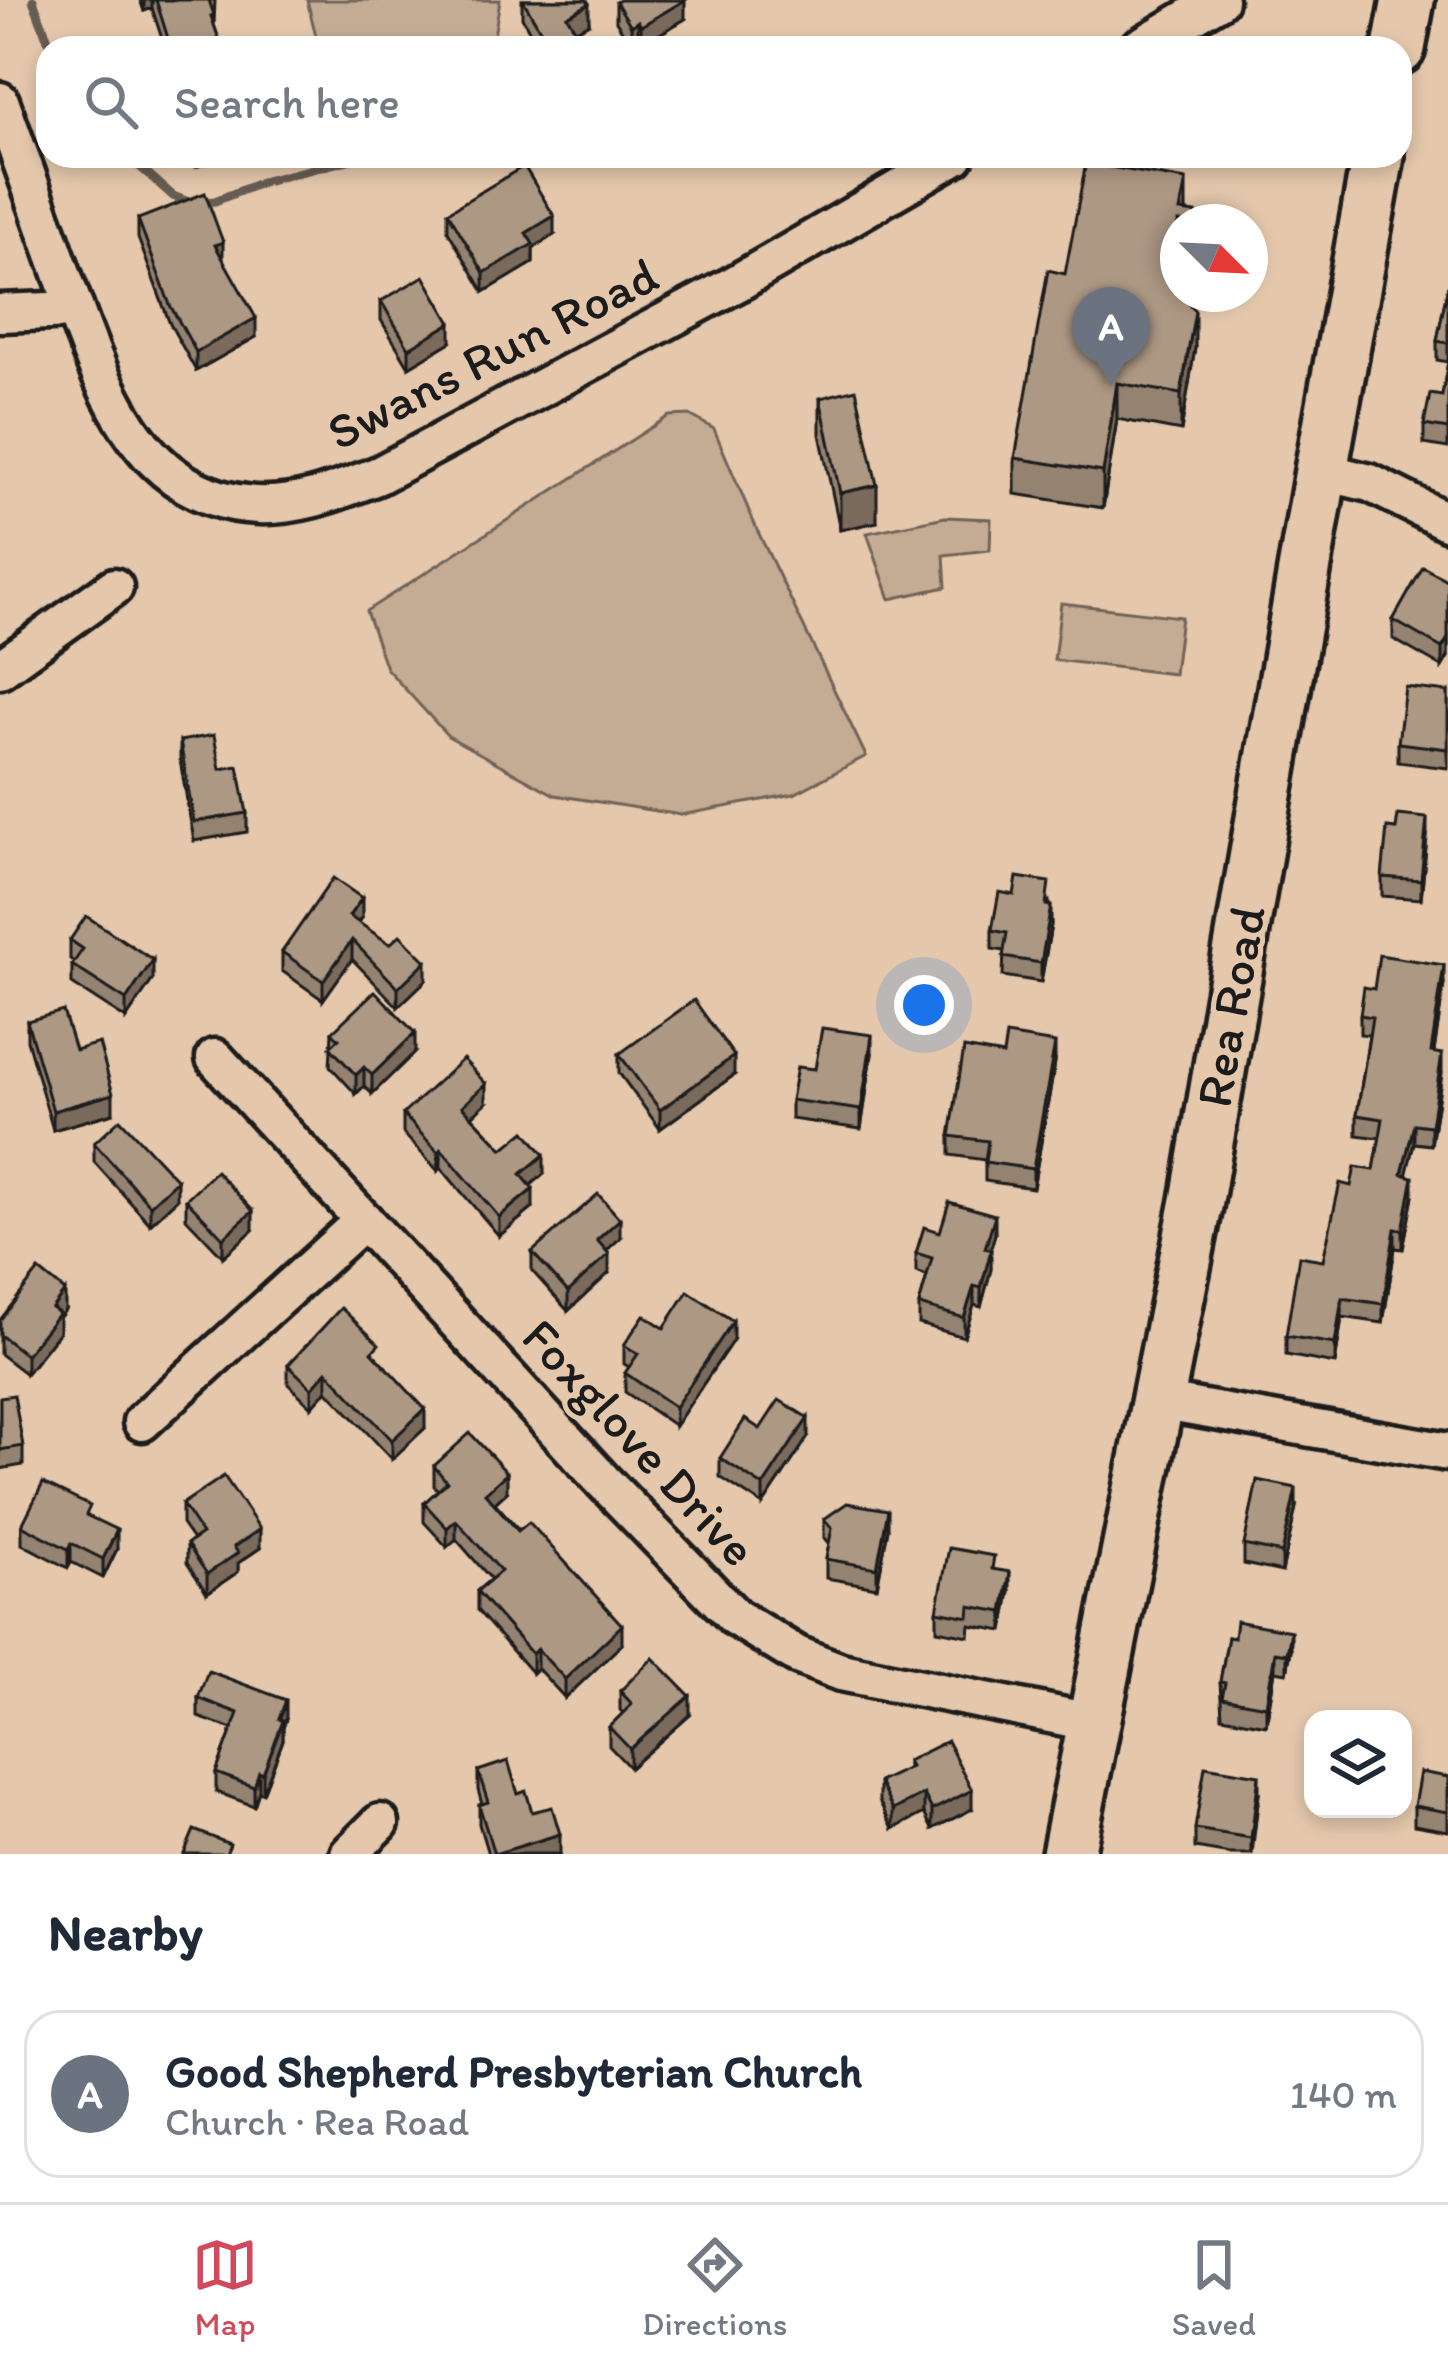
<!DOCTYPE html>
<meta charset="utf-8">
<style>
:root{--surface:#fff;--page:#f6f6f7;--text:#1f2937;--muted:#747a83;--line:#e0e1e3;--accent:#d1495b}
body{margin:0;font-family:Itim,sans-serif;background:var(--page);color:var(--text)}
.controls{position:absolute;right:36px;bottom:36px;display:grid;overflow:hidden;border-radius:24px;box-shadow:0 6px 18px #0003}
.controls button{width:108px;height:108px;display:grid;place-items:center;padding:0;border:0;border-bottom:3px solid var(--line);background:var(--surface);color:var(--text);font:60px sans-serif}
.compass{position:absolute;left:1160px;top:204px;width:108px;height:108px;border-radius:50%;background:var(--surface);box-shadow:0 6px 18px #0003;rotate:114deg}
.you{position:absolute;left:924px;top:1005px;width:42px;height:42px;margin:-30px;border:9px solid #fff;border-radius:50%;background:#1a73e8;box-shadow:0 0 0 18px #1a73e833}
.badge{display:grid;place-items:center;width:78px;height:78px;border-radius:50%;background:var(--accent);color:#fff;font-size:39px;font-weight:700}
.pin{position:absolute;translate:-50% -99px;filter:drop-shadow(0 3px 6px #0008)}
.pin::after{content:'';position:absolute;top:63px;width:42px;height:36px;background:inherit;clip-path:polygon(0 0,100% 0,50% 100%)}
.list{margin:0;padding:0;list-style:none}
h2{display:flex;justify-content:space-between;align-items:center;height:156px;margin:0;padding:0 48px;font-size:51px}
h2 small{font-size:39px;font-weight:400;color:var(--muted)}
.list li{display:grid;grid-template-columns:78px 1fr auto;gap:36px;align-items:center;box-sizing:border-box;height:168px;margin:0 24px 24px;padding:0 24px;border:3px solid var(--line);border-radius:36px}
.list b{display:block;font-size:45px;white-space:nowrap}
.list p{margin:0;font-size:39px;white-space:nowrap;color:var(--muted)}
.list em{font-size:39px;font-style:normal;color:var(--muted)}
.icon{flex:none;width:66px;height:66px;fill:none;stroke:currentColor;stroke-width:2;stroke-linecap:round;stroke-linejoin:round}
.map{position:relative;flex:none;width:1448px;height:1854px;overflow:hidden}
.search{position:absolute;background:var(--surface);box-shadow:0 6px 18px #0003;left:36px;right:36px;top:36px;height:132px;display:flex;align-items:center;gap:30px;box-sizing:border-box;padding:0 42px;border-radius:36px;color:var(--muted);font-size:45px}
.sheet{height:348px;background:var(--surface)}
nav{display:flex;justify-content:space-around;align-items:center;box-sizing:border-box;height:168px;border-top:3px solid var(--line);background:var(--surface);font-size:33px;color:var(--muted)}
nav a{display:grid;justify-items:center;gap:6px}
nav .on{color:var(--accent)}
.map>svg:first-child{display:block}
</style>
<div class="map">
<svg width="1448" height="1854" viewBox="0 0 1448 1854">
<rect width="100%" height="100%" fill="#e5c8ac"/>
<filter id="ink" filterUnits="userSpaceOnUse"><feTurbulence type="fractalNoise" baseFrequency=".00833" numOctaves="2"/><feDisplacementMap in="SourceGraphic" scale="24" xChannelSelector="R" yChannelSelector="G"/><feConvolveMatrix kernelMatrix="1 2 1 2 8 2 1 2 1" color-interpolation-filters="sRGB"/></filter>
<g filter="url(#ink)">
<!-- green -->
<g fill="#c4ac94" stroke="#706458" stroke-width="3">
<path d="M 307,0 L 500,0 L 492,48 L 319,48 Z"/>
<path d="M 690,415 L 714,429 L 758,532 L 866,756 L 794,794 L 681,815 L 555,795 L 448,736 L 386,668 L 366,611 L 669,416 Z"/>
<path d="M 945,517 L 991,519 L 990,550 L 944,555 L 946,587 L 890,599 L 867,533 Z"/>
<path d="M 1061,603 L 1181,617 L 1174,674 L 1054,660 Z"/>
</g>
<g fill="none" stroke-linecap="round" stroke-linejoin="round">
<!-- stream -->
<g stroke="#665c51" stroke-width="9">
<path d="M 33,0 L 51,48"/>
<path d="M 128,156 L 173,196 L 191,203 L 215,201 L 265,181 L 364,156"/>
</g>
<defs>
<g id="minor">
<path d="M 1138,48 L 1219,0"/>
<path d="M 0,101 C 20,156 39,210 59,265 C 82,328 108,414 156,461 C 180,485 213,501 246,504 C 292,510 336,492 379,475 L 737,283 L 955,156"/>
<path d="M 0,313 L 75,310"/>
<path d="M 1321,471 L 1370,483 L 1448,522"/>
<path d="M 0,669 L 114,587"/>
<path d="M 215,1058 L 603,1481 L 735,1617 L 797,1655 L 841,1672 L 1095,1723"/>
<path d="M 1158,1401 L 1448,1452"/>
<path d="M 142,1422 L 364,1220"/>
<path d="M 349,1854 L 380,1823"/>
</g>
<g id="secondary">
<path d="M 1399,48 L 1408,0"/>
<path d="M 1068,1854 L 1197,1201 L 1321,471 L 1378,156"/>
</g>
</defs>
<!-- minor casing -->
<use href="#minor" stroke="#1c1c1c" stroke-width="45"/>
<!-- secondary casing -->
<use href="#secondary" stroke="#1c1c1c" stroke-width="60"/>
<!-- minor -->
<use href="#minor" stroke="#e5c8ac" stroke-width="36"/>
<!-- secondary -->
<use href="#secondary" stroke="#e5c8ac" stroke-width="51"/>
</g>
<!-- wall -->
<g fill="#958372" stroke="#1c1c1c" stroke-width="3">
<path d="M 140,0 L 215,0 L 214,25 L 222,48 L 165,48 L 152,8 L 144,11 Z"/>
<path d="M 522,0 L 587,0 L 589,23 L 576,30 L 586,48 L 532,48 L 532,46 L 536,43 L 522,17 Z"/>
<path d="M 616,2 L 685,19 L 641,45 L 638,40 L 631,45 L 616,21 Z"/>
<path d="M 448,212 L 554,235 L 533,248 L 533,263 L 484,292 L 448,231 Z"/>
<path d="M 1186,212 L 1196,222 L 1188,302 L 1195,348 L 1181,431 L 1117,419 L 1103,508 L 1015,494 L 1015,458 L 1065,274 Z"/>
<path d="M 138,219 L 223,260 L 256,337 L 196,371 L 170,324 L 138,238 Z"/>
<path d="M 1448,285 L 1448,448 L 1424,444 L 1424,425 L 1442,396 L 1448,362 L 1437,360 L 1437,341 Z"/>
<path d="M 381,301 L 451,342 L 409,367 L 381,320 Z"/>
<path d="M 820,398 L 877,522 L 840,530 L 820,434 Z"/>
<path d="M 1448,581 L 1448,657 L 1442,667 L 1393,639 L 1393,620 Z"/>
<path d="M 1448,692 L 1448,768 L 1398,762 L 1398,743 Z"/>
<path d="M 180,741 L 220,769 L 247,813 L 247,832 L 194,841 L 180,760 Z"/>
<path d="M 1427,837 L 1421,899 L 1382,896 L 1382,877 Z"/>
<path d="M 1049,901 L 1051,925 L 1041,982 L 1003,976 L 1004,951 L 992,949 L 992,930 Z"/>
<path d="M 362,917 L 358,922 L 426,980 L 398,1007 L 352,959 L 323,1000 L 282,971 L 282,952 Z"/>
<path d="M 70,940 L 153,979 L 126,1019 L 72,984 L 72,965 L 74,962 L 70,959 Z"/>
<path d="M 1444,984 L 1434,1052 L 1442,1073 L 1431,1145 L 1414,1143 L 1406,1175 L 1413,1196 L 1403,1249 L 1395,1248 L 1383,1323 L 1342,1317 L 1335,1364 L 1286,1355 L 1286,1336 L 1323,1260 L 1351,1186 L 1374,1170 L 1380,1138 L 1357,1135 L 1357,1115 L 1369,1035 L 1360,1034 L 1360,1015 L 1374,989 Z"/>
<path d="M 27,1021 L 75,1050 L 113,1113 L 53,1130 L 27,1040 Z"/>
<path d="M 332,1032 L 415,1052 L 372,1094 L 364,1086 L 356,1094 L 330,1066 Z"/>
<path d="M 619,1054 L 734,1075 L 660,1129 L 619,1073 Z"/>
<path d="M 872,1054 L 861,1129 L 791,1119 L 791,1100 L 815,1069 Z"/>
<path d="M 1055,1062 L 1033,1188 L 985,1181 L 985,1160 L 950,1155 L 950,1136 Z"/>
<path d="M 486,1103 L 472,1116 L 503,1149 L 544,1174 L 530,1186 L 533,1208 L 499,1236 L 441,1168 L 438,1171 L 403,1133 L 403,1114 Z"/>
<path d="M 94,1143 L 177,1199 L 150,1224 L 94,1162 Z"/>
<path d="M 186,1199 L 253,1230 L 223,1257 L 186,1218 Z"/>
<path d="M 940,1232 L 995,1234 L 990,1249 L 991,1269 L 981,1307 L 974,1305 L 964,1337 L 919,1324 L 919,1305 L 927,1276 L 916,1272 L 916,1253 Z"/>
<path d="M 620,1238 L 606,1251 L 609,1273 L 568,1311 L 532,1271 L 532,1252 Z"/>
<path d="M 65,1310 L 59,1318 L 59,1332 L 26,1374 L 0,1354 L 0,1320 Z"/>
<path d="M 733,1340 L 675,1426 L 625,1392 L 625,1373 L 629,1367 L 624,1364 L 624,1345 Z"/>
<path d="M 379,1360 L 425,1428 L 392,1459 L 327,1390 L 312,1407 L 288,1384 L 288,1365 Z"/>
<path d="M 0,1397 L 23,1446 L 23,1465 L 0,1469 Z"/>
<path d="M 760,1429 L 808,1437 L 763,1505 L 720,1477 L 720,1458 Z"/>
<path d="M 434,1466 L 507,1492 L 495,1503 L 622,1644 L 565,1698 L 537,1668 L 532,1673 L 477,1610 L 477,1591 L 491,1579 L 456,1539 L 447,1547 L 424,1522 L 424,1503 L 438,1490 L 434,1486 Z"/>
<path d="M 182,1504 L 260,1548 L 238,1563 L 238,1572 L 207,1593 L 187,1563 L 187,1544 L 193,1540 L 182,1524 Z"/>
<path d="M 1296,1507 L 1282,1572 L 1244,1564 L 1244,1545 Z"/>
<path d="M 90,1517 L 117,1549 L 103,1578 L 71,1562 L 68,1568 L 22,1544 L 22,1525 Z"/>
<path d="M 824,1519 L 888,1529 L 877,1587 L 826,1578 L 826,1559 L 829,1544 L 824,1538 Z"/>
<path d="M 994,1569 L 1010,1591 L 1003,1631 L 970,1625 L 969,1636 L 937,1630 L 937,1611 Z"/>
<path d="M 1228,1637 L 1291,1650 L 1287,1673 L 1275,1671 L 1266,1725 L 1222,1717 L 1220,1682 Z"/>
<path d="M 620,1691 L 690,1715 L 630,1768 L 609,1746 L 609,1727 L 623,1713 L 620,1710 Z"/>
<path d="M 198,1698 L 286,1719 L 283,1728 L 283,1740 L 263,1793 L 259,1791 L 254,1806 L 216,1792 L 216,1773 L 232,1729 L 198,1717 Z"/>
<path d="M 907,1761 L 972,1809 L 932,1829 L 924,1813 L 893,1829 L 879,1801 L 879,1782 L 907,1769 Z"/>
<path d="M 478,1771 L 518,1794 L 560,1854 L 488,1854 L 479,1824 L 479,1805 L 482,1804 L 478,1790 Z"/>
<path d="M 1448,1777 L 1448,1831 L 1414,1825 L 1414,1806 Z"/>
<path d="M 1259,1794 L 1252,1854 L 1230,1854 L 1195,1848 L 1195,1829 Z"/>
</g>
<!-- shaded-wall -->
<g fill="#796a5c" stroke="#1c1c1c" stroke-width="3">
<path d="M 144,0 L 152,0 L 152,8 L 144,11 Z"/>
<path d="M 685,0 L 685,19 L 641,45 L 641,26 Z"/>
<path d="M 589,4 L 589,23 L 567,35 L 567,16 Z"/>
<path d="M 638,21 L 638,40 L 631,45 L 631,26 Z"/>
<path d="M 196,156 L 227,156 L 196,167 Z"/>
<path d="M 1186,180 L 1186,217 L 1180,211 Z"/>
<path d="M 554,216 L 554,235 L 533,248 L 533,263 L 484,292 L 484,273 L 526,233 Z"/>
<path d="M 223,242 L 223,261 L 215,245 Z"/>
<path d="M 1195,311 L 1195,348 L 1181,431 L 1181,394 Z"/>
<path d="M 256,318 L 256,337 L 196,371 L 196,352 Z"/>
<path d="M 451,323 L 451,342 L 409,367 L 409,348 Z"/>
<path d="M 1117,383 L 1117,419 L 1103,508 L 1103,472 Z"/>
<path d="M 877,485 L 877,522 L 840,530 L 840,493 Z"/>
<path d="M 1448,638 L 1448,657 L 1442,667 L 1442,648 Z"/>
<path d="M 1427,818 L 1427,837 L 1421,899 L 1421,880 Z"/>
<path d="M 362,898 L 362,917 L 349,935 L 349,916 Z"/>
<path d="M 1051,906 L 1051,925 L 1041,982 L 1041,963 Z"/>
<path d="M 352,940 L 352,959 L 323,1000 L 323,981 Z"/>
<path d="M 153,960 L 153,979 L 126,1019 L 126,1000 Z"/>
<path d="M 426,961 L 426,980 L 398,1007 L 398,988 Z"/>
<path d="M 1444,965 L 1444,984 L 1431,1071 L 1431,1052 Z"/>
<path d="M 415,1033 L 415,1052 L 372,1094 L 372,1075 Z"/>
<path d="M 872,1035 L 872,1054 L 861,1129 L 861,1110 Z"/>
<path d="M 1055,1043 L 1055,1062 L 1033,1188 L 1033,1169 Z"/>
<path d="M 1442,1054 L 1442,1073 L 1431,1145 L 1431,1126 Z"/>
<path d="M 734,1056 L 734,1075 L 660,1129 L 660,1110 Z"/>
<path d="M 364,1067 L 364,1086 L 356,1094 L 356,1075 Z"/>
<path d="M 486,1084 L 486,1103 L 462,1125 L 462,1106 Z"/>
<path d="M 113,1094 L 113,1113 L 53,1130 L 53,1111 Z"/>
<path d="M 1414,1124 L 1414,1143 L 1402,1193 L 1402,1174 Z"/>
<path d="M 441,1149 L 441,1168 L 438,1171 L 438,1152 Z"/>
<path d="M 544,1155 L 544,1174 L 521,1193 L 521,1174 Z"/>
<path d="M 1413,1177 L 1413,1196 L 1403,1249 L 1403,1230 Z"/>
<path d="M 177,1180 L 177,1199 L 150,1224 L 150,1205 Z"/>
<path d="M 533,1189 L 533,1208 L 499,1236 L 499,1217 Z"/>
<path d="M 253,1211 L 253,1230 L 223,1257 L 223,1238 Z"/>
<path d="M 995,1215 L 995,1234 L 985,1267 L 985,1248 Z"/>
<path d="M 620,1219 L 620,1238 L 597,1259 L 597,1240 Z"/>
<path d="M 1395,1229 L 1395,1248 L 1383,1323 L 1383,1304 Z"/>
<path d="M 991,1250 L 991,1269 L 981,1307 L 981,1288 Z"/>
<path d="M 609,1254 L 609,1273 L 568,1311 L 568,1292 Z"/>
<path d="M 974,1286 L 974,1305 L 964,1337 L 964,1318 Z"/>
<path d="M 65,1291 L 65,1310 L 59,1318 L 59,1332 L 26,1374 L 26,1355 L 52,1308 Z"/>
<path d="M 1342,1298 L 1342,1317 L 1335,1364 L 1335,1344 Z"/>
<path d="M 733,1321 L 733,1340 L 675,1426 L 675,1407 Z"/>
<path d="M 327,1371 L 327,1390 L 312,1407 L 312,1388 Z"/>
<path d="M 425,1409 L 425,1428 L 392,1459 L 392,1440 Z"/>
<path d="M 808,1418 L 808,1437 L 763,1505 L 763,1486 Z"/>
<path d="M 507,1473 L 507,1492 L 485,1512 L 485,1493 Z"/>
<path d="M 1296,1488 L 1296,1507 L 1282,1572 L 1282,1553 Z"/>
<path d="M 888,1510 L 888,1529 L 877,1587 L 877,1568 Z"/>
<path d="M 456,1520 L 456,1539 L 447,1547 L 447,1528 Z"/>
<path d="M 260,1529 L 260,1548 L 238,1563 L 238,1572 L 207,1593 L 207,1574 L 234,1547 Z"/>
<path d="M 117,1530 L 117,1549 L 103,1578 L 103,1559 Z"/>
<path d="M 71,1543 L 71,1562 L 68,1568 L 68,1549 Z"/>
<path d="M 1010,1572 L 1010,1591 L 1003,1631 L 1003,1612 Z"/>
<path d="M 622,1625 L 622,1644 L 565,1698 L 565,1679 Z"/>
<path d="M 1291,1631 L 1291,1650 L 1287,1673 L 1287,1654 Z"/>
<path d="M 537,1649 L 537,1668 L 532,1673 L 532,1654 Z"/>
<path d="M 1275,1652 L 1275,1671 L 1266,1725 L 1266,1706 Z"/>
<path d="M 690,1696 L 690,1715 L 630,1768 L 630,1749 Z"/>
<path d="M 286,1700 L 286,1719 L 283,1728 L 283,1740 L 263,1793 L 263,1774 Z"/>
<path d="M 259,1772 L 259,1791 L 254,1806 L 254,1787 Z"/>
<path d="M 1259,1775 L 1259,1794 L 1251,1854 L 1251,1838 Z"/>
<path d="M 972,1790 L 972,1809 L 932,1829 L 932,1810 Z"/>
<path d="M 924,1794 L 924,1813 L 893,1829 L 893,1810 Z"/>
<path d="M 560,1834 L 560,1854 L 494,1854 Z"/>
</g>
<!-- building -->
<g fill="#ad9884" stroke="#1c1c1c" stroke-width="3">
<path d="M 156,0 L 209,0 L 214,15 L 211,16 L 222,48 L 171,48 Z"/>
<path d="M 523,0 L 587,0 L 589,4 L 567,16 L 586,48 L 533,48 L 532,46 L 545,38 Z"/>
<path d="M 620,0 L 685,0 L 641,26 L 638,21 L 631,26 L 616,2 Z"/>
<path d="M 1086,163 L 1186,180 L 1180,211 L 1196,213 L 1195,222 L 1178,222 L 1178,294 L 1183,294 L 1183,297 L 1195,311 L 1181,394 L 1117,383 L 1103,472 L 1015,458 L 1048,270 L 1065,274 Z"/>
<path d="M 524,166 L 554,216 L 526,233 L 533,244 L 484,273 L 448,212 Z"/>
<path d="M 205,193 L 223,242 L 215,245 L 256,318 L 196,352 L 170,305 L 138,219 Z"/>
<path d="M 424,276 L 451,323 L 409,348 L 381,301 Z"/>
<path d="M 1448,285 L 1448,343 L 1437,341 Z"/>
<path d="M 1448,361 L 1448,429 L 1424,425 L 1430,394 L 1442,396 Z"/>
<path d="M 856,389 L 877,485 L 840,493 L 820,398 Z"/>
<path d="M 1423,567 L 1448,581 L 1448,638 L 1442,648 L 1393,620 Z"/>
<path d="M 1405,687 L 1448,692 L 1448,749 L 1398,743 Z"/>
<path d="M 214,735 L 220,769 L 238,766 L 247,813 L 194,822 L 180,741 Z"/>
<path d="M 1398,815 L 1427,818 L 1421,880 L 1382,877 L 1387,828 L 1396,829 Z"/>
<path d="M 1017,877 L 1049,882 L 1046,905 L 1051,906 L 1041,963 L 1003,957 L 1007,933 L 992,930 L 999,892 L 1014,895 Z"/>
<path d="M 333,878 L 362,898 L 349,916 L 390,944 L 400,935 L 426,961 L 398,988 L 352,940 L 323,981 L 282,952 Z"/>
<path d="M 86,916 L 153,960 L 126,1000 L 72,965 L 83,949 L 70,940 Z"/>
<path d="M 1379,955 L 1444,965 L 1431,1052 L 1442,1054 L 1431,1126 L 1414,1124 L 1402,1174 L 1413,1177 L 1403,1230 L 1395,1229 L 1383,1304 L 1342,1298 L 1335,1344 L 1286,1336 L 1299,1256 L 1323,1260 L 1340,1183 L 1351,1186 L 1355,1167 L 1374,1170 L 1383,1119 L 1357,1115 L 1372,1017 L 1360,1015 L 1364,987 L 1374,989 Z"/>
<path d="M 375,991 L 415,1033 L 372,1075 L 364,1067 L 356,1075 L 330,1047 L 339,1039 L 332,1032 Z"/>
<path d="M 694,1000 L 734,1056 L 660,1110 L 619,1054 Z"/>
<path d="M 63,1011 L 75,1050 L 99,1043 L 113,1094 L 53,1111 L 27,1021 Z"/>
<path d="M 822,1028 L 872,1035 L 861,1110 L 791,1100 L 797,1067 L 815,1069 Z"/>
<path d="M 1006,1035 L 1055,1043 L 1033,1169 L 985,1162 L 988,1141 L 950,1136 L 964,1048 L 1003,1055 Z"/>
<path d="M 463,1059 L 486,1084 L 462,1106 L 503,1149 L 525,1131 L 544,1155 L 521,1174 L 533,1189 L 499,1217 L 441,1149 L 438,1152 L 403,1114 Z"/>
<path d="M 120,1119 L 177,1180 L 150,1205 L 94,1143 Z"/>
<path d="M 216,1171 L 253,1211 L 223,1238 L 186,1199 Z"/>
<path d="M 598,1194 L 620,1219 L 597,1240 L 609,1254 L 568,1292 L 532,1252 Z"/>
<path d="M 949,1202 L 995,1215 L 985,1248 L 991,1250 L 981,1288 L 974,1286 L 964,1318 L 919,1305 L 932,1258 L 916,1253 L 924,1227 L 940,1232 Z"/>
<path d="M 39,1270 L 65,1291 L 52,1308 L 59,1313 L 26,1355 L 0,1335 L 0,1320 Z"/>
<path d="M 688,1291 L 733,1321 L 675,1407 L 625,1373 L 638,1354 L 624,1345 L 644,1315 L 664,1328 Z"/>
<path d="M 341,1308 L 379,1344 L 372,1352 L 425,1409 L 392,1440 L 327,1371 L 312,1388 L 288,1365 Z"/>
<path d="M 14,1395 L 23,1446 L 0,1450 L 0,1397 Z"/>
<path d="M 779,1400 L 808,1418 L 763,1486 L 720,1458 L 745,1419 L 760,1429 Z"/>
<path d="M 470,1433 L 507,1473 L 485,1493 L 518,1531 L 529,1522 L 622,1625 L 565,1679 L 537,1649 L 532,1654 L 477,1591 L 501,1571 L 456,1520 L 447,1528 L 424,1503 L 447,1482 L 434,1466 Z"/>
<path d="M 224,1476 L 260,1529 L 234,1547 L 238,1553 L 207,1574 L 187,1544 L 202,1534 L 182,1504 Z"/>
<path d="M 1257,1480 L 1296,1488 L 1282,1553 L 1244,1545 Z"/>
<path d="M 43,1483 L 90,1506 L 86,1515 L 117,1530 L 103,1559 L 71,1543 L 68,1549 L 22,1525 Z"/>
<path d="M 847,1503 L 888,1510 L 877,1568 L 826,1559 L 832,1528 L 824,1519 Z"/>
<path d="M 949,1548 L 994,1556 L 992,1569 L 1010,1572 L 1003,1612 L 970,1606 L 969,1617 L 937,1611 Z"/>
<path d="M 1236,1621 L 1291,1631 L 1287,1654 L 1275,1652 L 1266,1706 L 1222,1698 L 1225,1683 L 1220,1682 L 1228,1637 L 1234,1638 Z"/>
<path d="M 653,1658 L 690,1696 L 630,1749 L 609,1727 L 632,1704 L 620,1691 Z"/>
<path d="M 208,1671 L 286,1700 L 279,1719 L 283,1721 L 263,1774 L 259,1772 L 254,1787 L 216,1773 L 238,1713 L 198,1698 Z"/>
<path d="M 947,1741 L 972,1790 L 932,1810 L 924,1794 L 893,1810 L 879,1782 L 910,1767 L 907,1761 Z"/>
<path d="M 508,1761 L 518,1794 L 526,1791 L 532,1812 L 552,1807 L 560,1834 L 494,1854 L 479,1805 L 488,1802 L 478,1771 Z"/>
<path d="M 1205,1766 L 1259,1775 L 1251,1838 L 1195,1829 Z"/>
<path d="M 1420,1772 L 1448,1777 L 1448,1812 L 1414,1806 Z"/>
<path d="M 194,1830 L 230,1844 L 226,1854 L 184,1854 Z"/>
</g>
</g>
<g text-anchor="middle" stroke-width="10" stroke-linejoin="round" paint-order="stroke">
<!-- street labels -->
<g font-size="51" fill="#1c1c1c" stroke="#e5c8ac">
<text transform="translate(492 353) rotate(-27)" y="18">Swans Run Road</text>
<text transform="translate(1230 1006) rotate(-80)" y="18">Rea Road</text>
<text transform="translate(640 1442) rotate(47)" y="18">Foxglove Drive</text>
</g>
</g>
</svg>
<div class="controls">
<button><svg class="icon" aria-label="layers" viewBox="0 0 24 24"><path d="M12 4l9 5-9 5-9-5zM3 14l9 5 9-5"/></svg></button>
</div>
<svg class="compass" viewBox="-18 -18 36 36"><path d="M0-13l5 13h-10z" fill="#e53935"/><path d="M0 13l5-13h-10z" fill="#747a83"/></svg>
<div class="you"></div>
<div class="pin badge" style="left:1111px;top:386px;background:#6b7280">A</div>
<div class="search"><svg class="icon" aria-label="search" viewBox="0 0 24 24"><circle cx="10" cy="10" r="6"/><path d="M15 15l6 6"/></svg>Search here</div>
</div>
<section class="sheet">
<h2>Nearby<small></small></h2>
<ul class="list">
<li><span class="badge" style="background:#6b7280">A</span><div><b>Good Shepherd Presbyterian Church</b><p>Church · Rea Road</p></div><em>140 m</em></li>
</ul>
</section>
<nav>
<a class="on"><svg class="icon" aria-label="map" viewBox="0 0 24 24"><path d="M3 6l6-2 6 2 6-2v14l-6 2-6-2-6 2zM9 4v14M15 6v14"/></svg>Map</a>
<a><svg class="icon" aria-label="directions" viewBox="0 0 24 24"><path d="M12 3l9 9-9 9-9-9zM9 14v-3h6M13 9l2 2-2 2"/></svg>Directions</a>
<a><svg class="icon" aria-label="saved" viewBox="0 0 24 24"><path d="M7 4h10v16l-5-4-5 4z"/></svg>Saved</a>
</nav>
